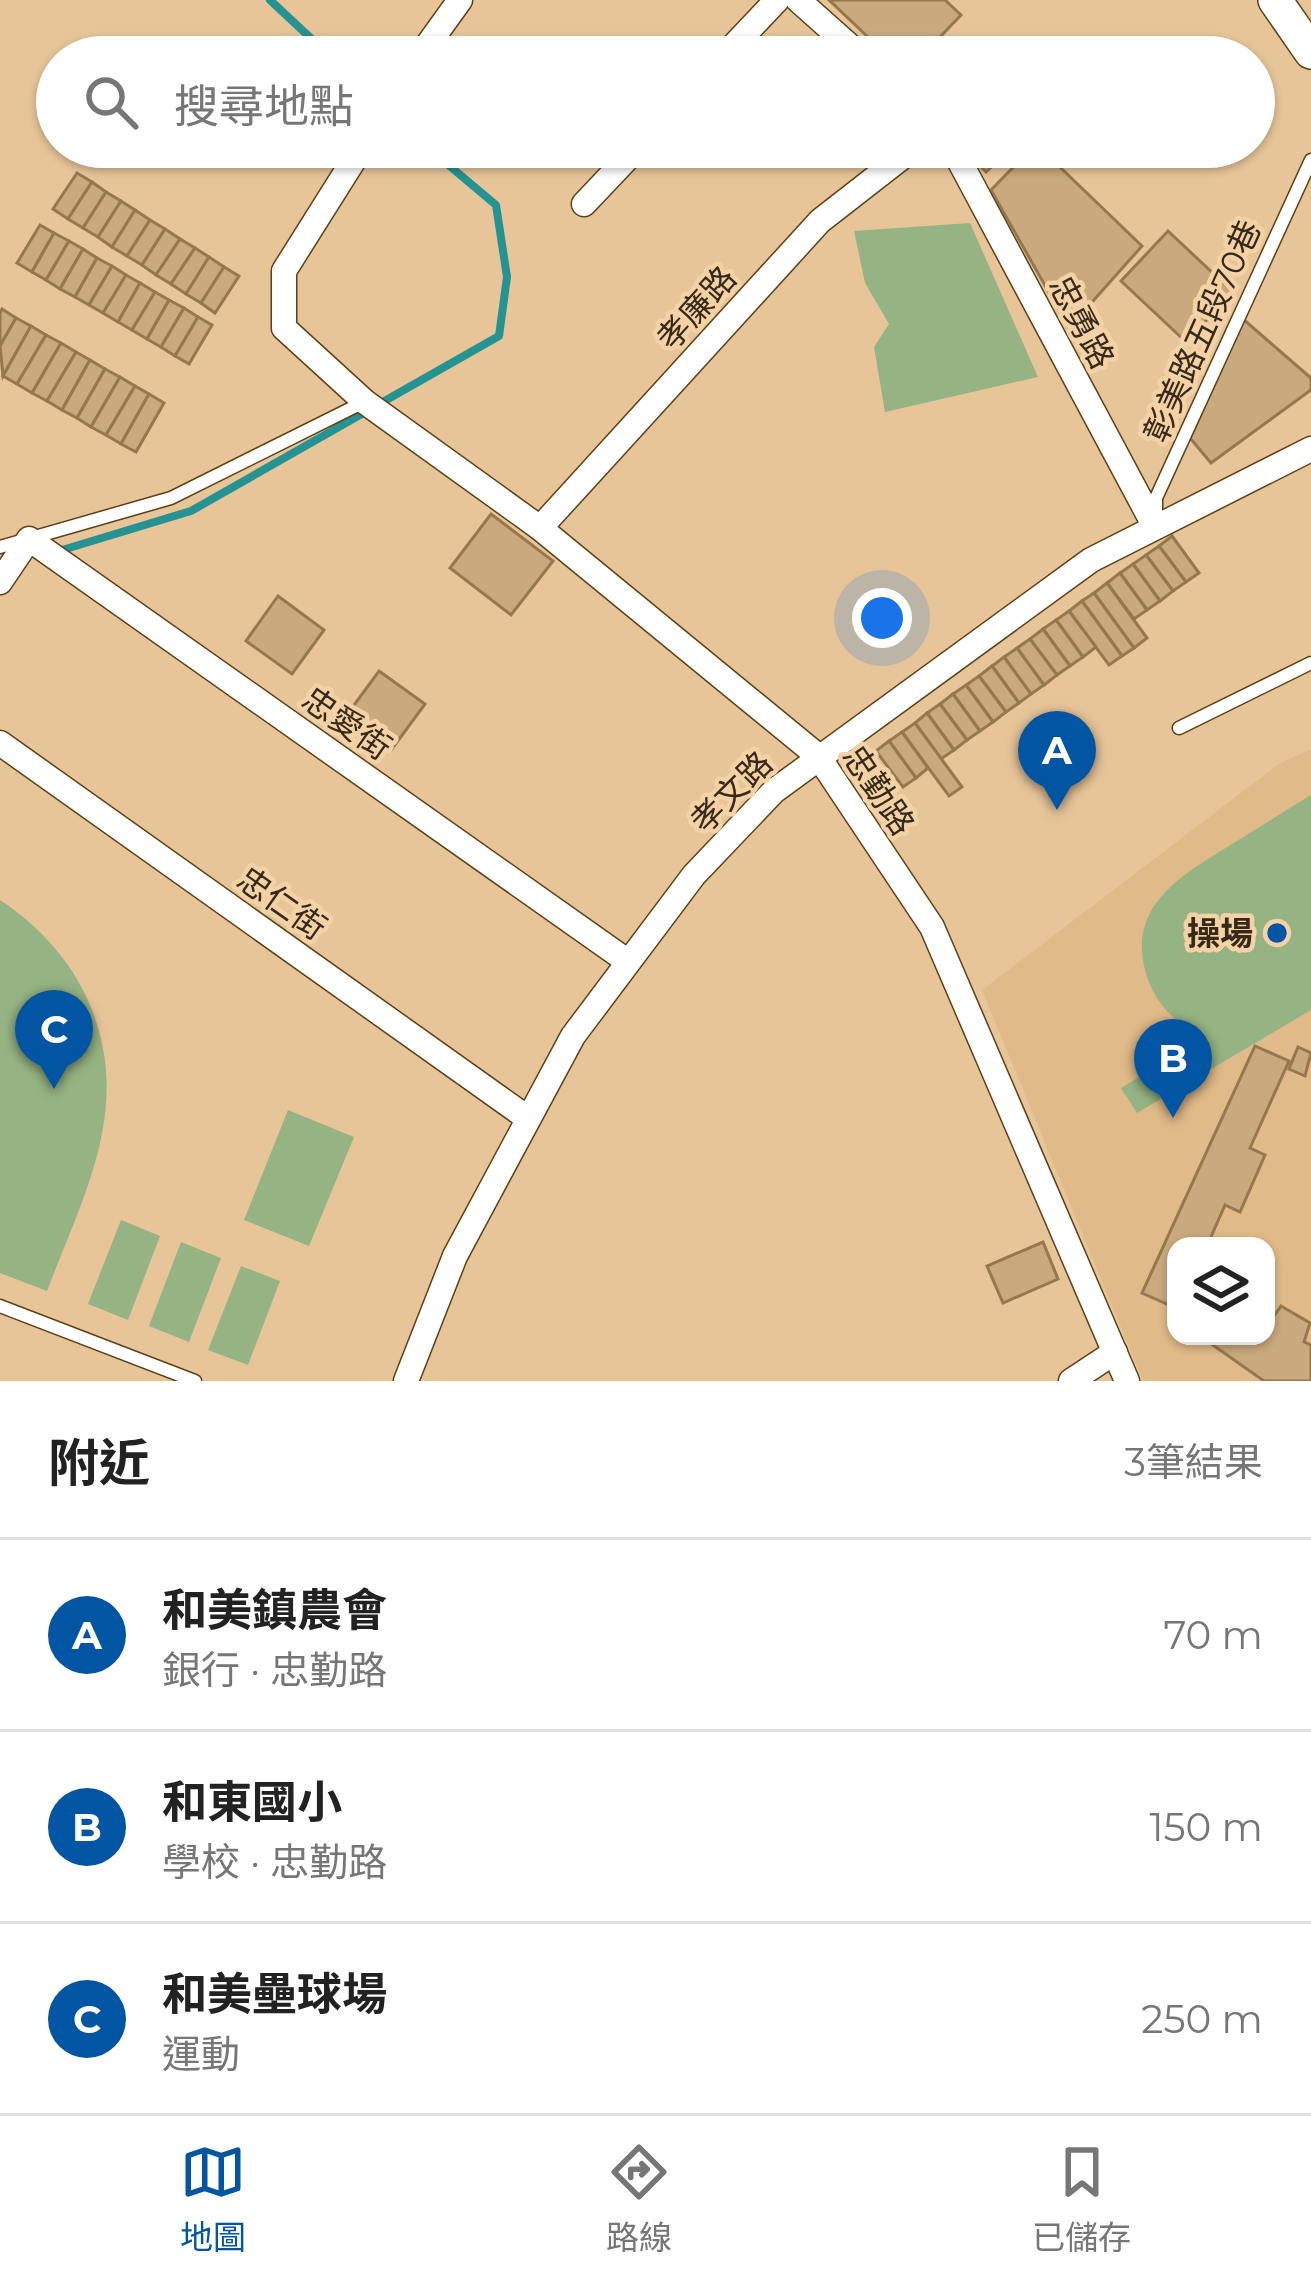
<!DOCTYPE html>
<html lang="zh-TW">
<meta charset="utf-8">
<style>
:root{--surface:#fff;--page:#f6f6f6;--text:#222;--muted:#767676;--line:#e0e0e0;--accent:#0155a3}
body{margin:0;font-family:Montserrat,"Noto Sans TC",sans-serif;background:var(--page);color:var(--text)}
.controls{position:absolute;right:36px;bottom:36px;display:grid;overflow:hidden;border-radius:24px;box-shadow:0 3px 9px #0004}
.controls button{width:108px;height:108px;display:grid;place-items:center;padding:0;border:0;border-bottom:3px solid var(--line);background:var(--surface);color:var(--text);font:60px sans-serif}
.you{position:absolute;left:882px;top:618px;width:42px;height:42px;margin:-30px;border:9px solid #fff;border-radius:50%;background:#1a73e8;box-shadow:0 0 0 18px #1a73e833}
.badge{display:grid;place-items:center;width:78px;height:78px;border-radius:50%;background:var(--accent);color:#fff;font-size:39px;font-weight:700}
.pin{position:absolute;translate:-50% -99px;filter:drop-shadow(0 3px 6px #0008)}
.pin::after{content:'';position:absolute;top:63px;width:42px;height:36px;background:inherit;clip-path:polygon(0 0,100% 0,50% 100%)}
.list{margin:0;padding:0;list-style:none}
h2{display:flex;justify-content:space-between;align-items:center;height:156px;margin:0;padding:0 48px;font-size:51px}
h2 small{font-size:39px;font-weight:400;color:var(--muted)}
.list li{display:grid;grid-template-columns:78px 1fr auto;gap:36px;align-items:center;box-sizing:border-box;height:192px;padding:0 48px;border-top:3px solid var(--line)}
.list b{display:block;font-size:45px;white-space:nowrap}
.list p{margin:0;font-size:39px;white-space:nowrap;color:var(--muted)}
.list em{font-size:39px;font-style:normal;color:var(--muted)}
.icon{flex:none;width:66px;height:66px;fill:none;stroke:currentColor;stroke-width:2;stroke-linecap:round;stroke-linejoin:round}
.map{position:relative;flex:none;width:1311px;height:1381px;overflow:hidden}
.search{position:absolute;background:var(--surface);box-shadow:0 3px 9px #0004;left:36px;right:36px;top:36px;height:132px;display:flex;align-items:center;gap:30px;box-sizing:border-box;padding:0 42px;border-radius:66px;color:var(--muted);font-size:45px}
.sheet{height:732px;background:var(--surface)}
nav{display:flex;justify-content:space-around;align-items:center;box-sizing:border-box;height:168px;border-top:3px solid var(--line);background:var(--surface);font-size:33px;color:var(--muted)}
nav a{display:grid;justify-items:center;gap:6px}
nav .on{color:var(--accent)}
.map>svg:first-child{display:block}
</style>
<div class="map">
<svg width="1311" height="1381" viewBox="0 0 1311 1381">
<rect width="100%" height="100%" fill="#e7c599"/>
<!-- built -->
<path fill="#e0ba88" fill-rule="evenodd" d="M 1311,749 L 1311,1381 L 1143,1381 L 982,990 L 1279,764 ZM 1176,1246 L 1266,1246 L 1266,1336 L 1176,1336 Z"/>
<!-- green -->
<g fill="#95b383">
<path d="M 970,223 L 1038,377 L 885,412 L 874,347 L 889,324 L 865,283 L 854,231 Z"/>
<path d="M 1311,795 L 1311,1010 L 1137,1113 L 1121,1088 L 1203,1038 C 1175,1023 1153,1002 1145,970 C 1128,904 1184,874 1232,844 C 1258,828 1285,811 1311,795 Z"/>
<path d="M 0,900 C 36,924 66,955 85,994 C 136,1101 86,1189 47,1291 L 0,1273 Z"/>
<path d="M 288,1110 L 354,1137 L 309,1246 L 244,1220 Z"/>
<path d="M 121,1220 L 160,1236 L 128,1320 L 88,1304 Z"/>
<path d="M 181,1242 L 221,1258 L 189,1342 L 149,1326 Z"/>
<path d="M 241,1266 L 280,1281 L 248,1365 L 208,1350 Z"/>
</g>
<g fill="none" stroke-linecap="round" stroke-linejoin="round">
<!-- stream -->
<g stroke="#249392" stroke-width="8">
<path d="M 270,0 L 331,57"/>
<path d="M 59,551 L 191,511 L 499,336 L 507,277 L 496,205 L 427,147"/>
</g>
</g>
<!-- building -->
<g fill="#caa97e" stroke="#97784e" stroke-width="3">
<path d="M 829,0 L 945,0 L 961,15 L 921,57 L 889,57 Z"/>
<path d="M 963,147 L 1013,147 L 986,172 Z"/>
<path d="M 1033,147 L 1039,147 L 1142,246 L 1069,328 L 991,190 Z"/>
<path d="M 77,173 L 92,182 L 68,219 L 53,209 Z"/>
<path d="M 92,182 L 106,192 L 83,228 L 68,219 Z"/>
<path d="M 106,192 L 121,201 L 98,237 L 83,228 Z"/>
<path d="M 121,201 L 135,210 L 112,247 L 98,237 Z"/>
<path d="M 135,210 L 150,220 L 127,256 L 112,247 Z"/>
<path d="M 150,220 L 165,229 L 142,265 L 127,256 Z"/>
<path d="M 40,225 L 54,233 L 32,272 L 17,263 Z"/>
<path d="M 165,229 L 180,239 L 156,275 L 142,265 Z"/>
<path d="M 1168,231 L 1233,292 L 1186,342 L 1121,281 Z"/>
<path d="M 54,233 L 69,241 L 46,280 L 32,272 Z"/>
<path d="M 180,239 L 195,248 L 171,284 L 156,275 Z"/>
<path d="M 69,241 L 83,249 L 60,289 L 46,280 Z"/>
<path d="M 195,248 L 209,257 L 186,294 L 171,284 Z"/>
<path d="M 83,249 L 97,258 L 75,297 L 60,289 Z"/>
<path d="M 209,257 L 224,267 L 201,303 L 186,294 Z"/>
<path d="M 97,258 L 112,266 L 89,305 L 75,297 Z"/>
<path d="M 112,266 L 126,275 L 103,313 L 89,305 Z"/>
<path d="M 224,267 L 239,276 L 215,313 L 201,303 Z"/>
<path d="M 126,275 L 140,283 L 118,322 L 103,313 Z"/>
<path d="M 140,283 L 155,292 L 132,330 L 118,322 Z"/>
<path d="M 155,292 L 169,300 L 147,339 L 132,330 Z"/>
<path d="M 169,300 L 184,308 L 161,347 L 147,339 Z"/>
<path d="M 184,308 L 198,317 L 175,356 L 161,347 Z"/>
<path d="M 2,309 L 16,318 L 0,346 L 0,313 Z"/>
<path d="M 198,317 L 212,325 L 189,364 L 175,356 Z"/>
<path d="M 16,318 L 31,326 L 3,376 L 0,346 Z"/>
<path d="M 1243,319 L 1311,378 L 1311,390 L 1211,463 L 1190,438 Z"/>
<path d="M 31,326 L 46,335 L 17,384 L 3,376 Z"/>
<path d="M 46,335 L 61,343 L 32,393 L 17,384 Z"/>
<path d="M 61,343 L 76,352 L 47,401 L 32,393 Z"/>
<path d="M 76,352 L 90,360 L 62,410 L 47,401 Z"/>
<path d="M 90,360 L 105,369 L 77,418 L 62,410 Z"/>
<path d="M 105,369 L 120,377 L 91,427 L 77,418 Z"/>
<path d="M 120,377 L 135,386 L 106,435 L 91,427 Z"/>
<path d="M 135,386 L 149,394 L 121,444 L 106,435 Z"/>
<path d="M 149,394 L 164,403 L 136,452 L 121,444 Z"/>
<path d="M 491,514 L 553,561 L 511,615 L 450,568 Z"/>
<path d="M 1172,536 L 1199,573 L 1186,582 L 1159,546 Z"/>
<path d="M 1159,546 L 1186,582 L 1173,591 L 1146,555 Z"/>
<path d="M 1146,555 L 1173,591 L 1160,601 L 1133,564 Z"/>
<path d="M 1133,564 L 1160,601 L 1147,610 L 1120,573 Z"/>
<path d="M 1120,573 L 1147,610 L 1134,619 L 1107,583 Z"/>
<path d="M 1107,583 L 1147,638 L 1134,648 L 1094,593 Z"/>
<path d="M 1094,593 L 1134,648 L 1122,656 L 1082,601 Z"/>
<path d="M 278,596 L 324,630 L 292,674 L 246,641 Z"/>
<path d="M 1082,601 L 1122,656 L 1109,665 L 1069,611 Z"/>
<path d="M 1069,611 L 1096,647 L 1083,657 L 1056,620 Z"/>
<path d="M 1056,620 L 1083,657 L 1070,666 L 1043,629 Z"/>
<path d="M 1043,629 L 1070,666 L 1057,675 L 1030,639 Z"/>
<path d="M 1030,639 L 1057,675 L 1044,685 L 1017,648 Z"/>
<path d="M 1017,648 L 1044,685 L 1031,694 L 1004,657 Z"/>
<path d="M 1004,657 L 1031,694 L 1019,703 L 992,666 Z"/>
<path d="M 992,666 L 1019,703 L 1006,712 L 979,676 Z"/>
<path d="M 379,671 L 425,704 L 392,749 L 346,716 Z"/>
<path d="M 979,676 L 1006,712 L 993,722 L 966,685 Z"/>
<path d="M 966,685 L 993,722 L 980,731 L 953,694 Z"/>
<path d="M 953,694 L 980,731 L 967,740 L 940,704 Z"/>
<path d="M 940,704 L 967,740 L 954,750 L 927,713 Z"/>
<path d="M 927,713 L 954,750 L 941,759 L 915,723 Z"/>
<path d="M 915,723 L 962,787 L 949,796 L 902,732 Z"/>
<path d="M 902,732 L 928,768 L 916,778 L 889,741 Z"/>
<path d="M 889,741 L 916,778 L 903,787 L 876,751 Z"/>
<path d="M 1255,1046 L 1289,1061 L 1250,1148 L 1265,1155 L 1240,1212 L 1225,1205 L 1207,1246 L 1176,1246 L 1176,1308 L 1142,1293 Z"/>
<path d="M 1298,1047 L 1311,1053 L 1305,1076 L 1289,1069 Z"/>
<path d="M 1043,1242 L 1058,1279 L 1003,1303 L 987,1266 Z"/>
<path d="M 1281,1306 L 1310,1323 L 1304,1342 L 1311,1345 L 1311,1381 L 1264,1381 L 1200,1336 L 1266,1336 L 1266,1315 L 1272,1319 Z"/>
</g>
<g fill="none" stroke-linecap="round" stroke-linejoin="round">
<defs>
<g id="lane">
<path d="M 1156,515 L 1156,498 L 1311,160"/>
<path d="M 0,547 L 171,498 L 364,402"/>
<path d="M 1179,728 L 1311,663"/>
<path d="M 0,1306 L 195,1381"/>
</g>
<g id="street">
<path d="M 798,0 L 862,57"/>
<path d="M 419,57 L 460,0"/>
<path d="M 723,57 L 777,0"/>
<path d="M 362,147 L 284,271 L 284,328 L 365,402 L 540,528 L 818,756 L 932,927 L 1127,1381"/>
<path d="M 952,147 L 1155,527"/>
<path d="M 584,204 L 638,147"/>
<path d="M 540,528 L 820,221 L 915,147"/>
<path d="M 0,582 L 29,539 L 627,961"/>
<path d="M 0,743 L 526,1117"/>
<path d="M 406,1381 L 455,1256 L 573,1036 L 694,875 L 774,791 L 1091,560 L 1311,449"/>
<path d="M 1071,1381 L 1115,1352"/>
</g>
<path id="secondary" d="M 1275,0 L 1311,52"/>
</defs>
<!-- lane casing -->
<use href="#lane" stroke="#5d4016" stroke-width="15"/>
<!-- street casing -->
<use href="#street" stroke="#5d4016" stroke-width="27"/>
<!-- secondary casing -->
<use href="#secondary" stroke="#5d4016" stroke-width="36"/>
<!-- lane -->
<use href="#lane" stroke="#fff" stroke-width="12"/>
<!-- street -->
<use href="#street" stroke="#fff" stroke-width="24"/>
<!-- secondary -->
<use href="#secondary" stroke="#fff" stroke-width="33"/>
</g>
<!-- markers -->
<circle fill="#0155a3" stroke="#f4d2a6" stroke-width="4.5" cx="1277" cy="933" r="12"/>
<g text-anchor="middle" stroke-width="9" stroke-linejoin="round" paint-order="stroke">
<!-- street labels -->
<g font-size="33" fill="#362917" stroke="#f4d2a6">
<text transform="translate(696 308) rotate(-48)" y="12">孝廉路</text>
<text transform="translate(1082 322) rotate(62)" y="12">忠勇路</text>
<text transform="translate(1202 331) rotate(-66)" y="12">彰美路五段70巷</text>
<text transform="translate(347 723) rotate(35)" y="12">忠愛街</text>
<text transform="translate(879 790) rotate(56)" y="12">忠勤路</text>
<text transform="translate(731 792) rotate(-45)" y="12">孝文路</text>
<text transform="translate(282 903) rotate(35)" y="12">忠仁街</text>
</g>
<!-- poi labels -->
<g font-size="33" font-weight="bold" fill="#362917" stroke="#f4d2a6" text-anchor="end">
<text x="1253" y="945">操場</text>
</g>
</g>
</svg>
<div class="controls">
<button><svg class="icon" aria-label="layers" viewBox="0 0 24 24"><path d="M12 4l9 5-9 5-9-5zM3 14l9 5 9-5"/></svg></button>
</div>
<div class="you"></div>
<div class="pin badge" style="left:1057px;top:810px">A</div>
<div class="pin badge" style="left:1173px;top:1118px">B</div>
<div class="pin badge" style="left:54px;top:1089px">C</div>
<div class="search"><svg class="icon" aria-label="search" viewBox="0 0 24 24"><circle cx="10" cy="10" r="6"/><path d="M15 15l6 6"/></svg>搜尋地點</div>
</div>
<section class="sheet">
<h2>附近<small>3筆結果</small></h2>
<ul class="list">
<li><span class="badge">A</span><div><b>和美鎮農會</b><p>銀行 · 忠勤路</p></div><em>70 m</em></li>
<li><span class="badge">B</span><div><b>和東國小</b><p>學校 · 忠勤路</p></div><em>150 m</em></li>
<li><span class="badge">C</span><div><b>和美壘球場</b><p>運動</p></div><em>250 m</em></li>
</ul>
</section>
<nav>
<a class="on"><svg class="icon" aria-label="map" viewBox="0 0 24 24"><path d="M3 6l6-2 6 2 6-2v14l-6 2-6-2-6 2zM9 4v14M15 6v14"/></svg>地圖</a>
<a><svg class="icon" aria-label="directions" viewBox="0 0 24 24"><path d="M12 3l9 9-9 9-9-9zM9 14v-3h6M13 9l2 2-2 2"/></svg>路線</a>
<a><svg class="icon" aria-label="saved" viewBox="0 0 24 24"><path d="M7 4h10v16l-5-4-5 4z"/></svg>已儲存</a>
</nav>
